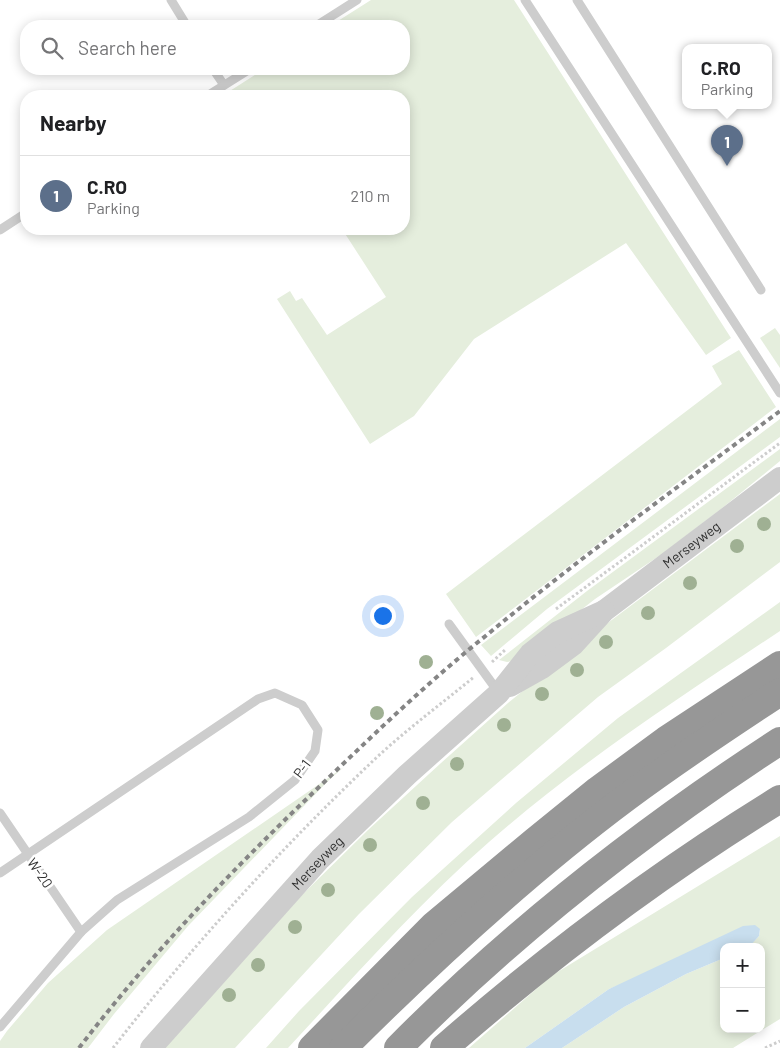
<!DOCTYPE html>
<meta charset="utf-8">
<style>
:root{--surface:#fff;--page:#f2f2f2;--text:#202124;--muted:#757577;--line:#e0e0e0;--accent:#0f766e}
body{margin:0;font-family:Barlow,sans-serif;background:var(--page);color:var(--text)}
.controls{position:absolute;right:15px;bottom:15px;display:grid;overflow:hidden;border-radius:10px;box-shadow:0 2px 12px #0003}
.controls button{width:45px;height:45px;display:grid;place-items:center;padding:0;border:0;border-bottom:1px solid var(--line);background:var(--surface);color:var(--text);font:25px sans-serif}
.you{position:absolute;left:382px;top:615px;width:18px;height:18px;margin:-12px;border:4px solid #fff;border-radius:50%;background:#1a73e8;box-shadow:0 0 0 8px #1a73e833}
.badge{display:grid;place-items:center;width:32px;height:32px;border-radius:50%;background:var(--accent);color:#fff;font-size:16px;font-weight:700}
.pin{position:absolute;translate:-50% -41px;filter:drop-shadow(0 1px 2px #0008)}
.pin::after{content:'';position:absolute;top:26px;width:18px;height:15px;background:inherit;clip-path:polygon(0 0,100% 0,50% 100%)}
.popup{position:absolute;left:682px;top:44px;width:90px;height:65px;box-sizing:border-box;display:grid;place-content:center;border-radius:10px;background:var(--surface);filter:drop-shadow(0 1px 4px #0005);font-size:16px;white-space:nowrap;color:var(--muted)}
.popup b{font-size:19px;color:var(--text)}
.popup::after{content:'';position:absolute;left:50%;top:100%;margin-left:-10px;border:10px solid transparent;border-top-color:var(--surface)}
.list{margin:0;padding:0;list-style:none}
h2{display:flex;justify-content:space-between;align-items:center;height:65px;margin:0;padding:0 20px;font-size:21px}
h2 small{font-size:16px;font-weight:400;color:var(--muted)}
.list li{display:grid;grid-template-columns:32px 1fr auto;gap:15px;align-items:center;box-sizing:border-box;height:80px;padding:0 20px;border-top:1px solid var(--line)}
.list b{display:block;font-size:19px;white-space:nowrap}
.list p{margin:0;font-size:16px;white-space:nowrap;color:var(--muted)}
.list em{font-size:16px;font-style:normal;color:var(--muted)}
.icon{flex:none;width:28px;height:28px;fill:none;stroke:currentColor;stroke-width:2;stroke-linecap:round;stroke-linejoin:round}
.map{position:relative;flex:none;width:780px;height:1048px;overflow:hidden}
.search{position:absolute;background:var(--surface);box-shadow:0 2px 12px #0003;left:20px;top:20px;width:390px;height:55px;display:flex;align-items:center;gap:12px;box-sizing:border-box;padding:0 18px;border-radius:20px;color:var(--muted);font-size:19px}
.panel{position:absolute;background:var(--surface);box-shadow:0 2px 12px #0003;left:20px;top:90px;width:390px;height:145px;border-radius:20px}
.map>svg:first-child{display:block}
</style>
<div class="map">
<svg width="780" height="1048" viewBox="0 0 780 1048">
<rect width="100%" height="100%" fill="#fff"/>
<!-- green -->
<g fill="#e5eedd">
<path d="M 371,0 L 514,0 L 731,338 L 706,355 L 626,243 L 474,339 L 414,416 L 370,444 L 277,299 L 290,291 L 296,301 L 302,298 L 327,335 L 386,297 L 342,229 L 404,229 L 404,96 L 222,96 L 264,69 L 404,69 L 404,26 L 330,26 Z"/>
<path d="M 775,328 L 780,335 L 780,368 L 760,338 Z"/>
<path d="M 739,350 L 776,407 L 476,637 L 446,594 L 722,384 L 712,366 Z"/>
<path d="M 780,419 L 780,437 L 547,609 L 491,656 L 481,645 Z"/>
<path d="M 780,449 L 780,461 L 721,509 L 662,554 L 595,599 L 517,660 L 507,662 L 499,660 L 587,591 Z"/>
<path d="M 780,494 L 780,562 L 666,648 L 598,697 L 452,822 L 359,914 L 235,1048 L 165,1048 L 301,896 L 368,830 L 441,763 L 508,703 L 589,637 Z"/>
<path d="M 780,602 L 780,631 C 680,697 579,763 489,842 C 417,905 353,978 288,1048 L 266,1048 L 299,1011 L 412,897 L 516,803 L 618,718 Z"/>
<path d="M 344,767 L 329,780 L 188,926 L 114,1014 L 88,1048 L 0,1048 L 0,1041 L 7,1031 L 48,983 L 107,930 Z"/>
<path d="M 780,836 L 780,1019 L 733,1048 L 562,1048 L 624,1007 L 686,974 L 724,958 L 724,1029 L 761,1029 L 761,947 L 748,947 L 759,936 L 760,929 L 609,989 L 525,1048 L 469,1048 L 551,976 Z"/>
</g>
<!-- water -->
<path fill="#c8deee" d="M 755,925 L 760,929 L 759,936 L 749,947 L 724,947 L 724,958 L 686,974 L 624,1007 L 562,1048 L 525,1048 L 609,989 L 743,926 Z"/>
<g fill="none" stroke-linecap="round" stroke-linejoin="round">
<!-- path -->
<g stroke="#cdcdcd" stroke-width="3" stroke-dasharray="2.5 2.5" stroke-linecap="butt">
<path d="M 556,609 L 780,443"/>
<path d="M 492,662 L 506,649"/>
<path d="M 113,1048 C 193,945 280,849 375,759 C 406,730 441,704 474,677"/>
<path d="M 765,1048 L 780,1041"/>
</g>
<!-- service -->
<g stroke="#cdcdcd" stroke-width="9">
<path d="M 171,0 L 187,26"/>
<path d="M 525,0 L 780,393"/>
<path d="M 577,0 L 761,290"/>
<path d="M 316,26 L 357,0"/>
<path d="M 213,69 L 224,85"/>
<path d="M 207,96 L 250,69"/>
<path d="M 0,230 L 26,213"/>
<path d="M 449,624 L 499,693"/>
<path d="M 0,813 L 81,932"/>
<path d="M 0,873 L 258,699 L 275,693 L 302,705 L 318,730 L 315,751 L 295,780 L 249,817 L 117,900 L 81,932 L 0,1027"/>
</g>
<!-- tertiary -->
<g stroke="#cdcdcd" stroke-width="22">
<path id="s1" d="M 510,686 L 542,668 L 573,645 L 604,611 L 780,478"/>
<path id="s2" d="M 151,1048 L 320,859 L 407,775 L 499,693 L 530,654 L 558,632 L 604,611"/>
</g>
<!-- motorway -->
<g stroke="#979797" stroke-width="28">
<path d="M 312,1048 L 433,926 L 535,841 L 598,790 L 666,740 L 780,665"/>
<path d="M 343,1048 C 432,959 525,873 627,797 C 677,760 728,726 780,692"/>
<path d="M 398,1048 C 513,932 643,830 780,741"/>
<path d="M 444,1048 C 549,956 661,872 780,799"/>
</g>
<!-- rail -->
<path stroke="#858585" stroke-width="4" stroke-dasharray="5 4" stroke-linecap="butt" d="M 79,1048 C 151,954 232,870 318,788 C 373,735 428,682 488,634 C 582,556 682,484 780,411"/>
</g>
<!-- trees -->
<g fill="#9fb093">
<circle cx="764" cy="524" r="7"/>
<circle cx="737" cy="546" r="7"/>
<circle cx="690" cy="583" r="7"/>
<circle cx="648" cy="613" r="7"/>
<circle cx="606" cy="642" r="7"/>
<circle cx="426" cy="662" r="7"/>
<circle cx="577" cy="670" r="7"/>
<circle cx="542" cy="694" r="7"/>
<circle cx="377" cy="713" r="7"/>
<circle cx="504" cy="725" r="7"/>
<circle cx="457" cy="764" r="7"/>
<circle cx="423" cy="803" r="7"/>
<circle cx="370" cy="845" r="7"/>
<circle cx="328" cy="890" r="7"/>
<circle cx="295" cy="927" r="7"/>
<circle cx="258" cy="965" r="7"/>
<circle cx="229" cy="995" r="7"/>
</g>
<g text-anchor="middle" stroke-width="5" stroke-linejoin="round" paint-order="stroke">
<!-- street labels -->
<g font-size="14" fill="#303030" stroke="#fff">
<text dy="5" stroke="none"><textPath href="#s1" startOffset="231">Merseyweg</textPath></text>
<text transform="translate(302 769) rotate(-53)" y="5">P-1</text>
<text dy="5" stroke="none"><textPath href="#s2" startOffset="249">Merseyweg</textPath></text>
<text transform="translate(40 873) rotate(55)" y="5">W-20</text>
</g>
</g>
</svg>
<div class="controls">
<button>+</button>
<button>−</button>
</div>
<div class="you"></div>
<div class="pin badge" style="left:727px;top:166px;background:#5c6f8a">1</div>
<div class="popup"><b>C.RO</b>Parking</div>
<div class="search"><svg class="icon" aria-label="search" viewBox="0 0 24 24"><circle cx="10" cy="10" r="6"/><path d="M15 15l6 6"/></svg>Search here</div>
<section class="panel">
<h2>Nearby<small></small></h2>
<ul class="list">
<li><span class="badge" style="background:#5c6f8a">1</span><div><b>C.RO</b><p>Parking</p></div><em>210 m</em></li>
</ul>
</section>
</div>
